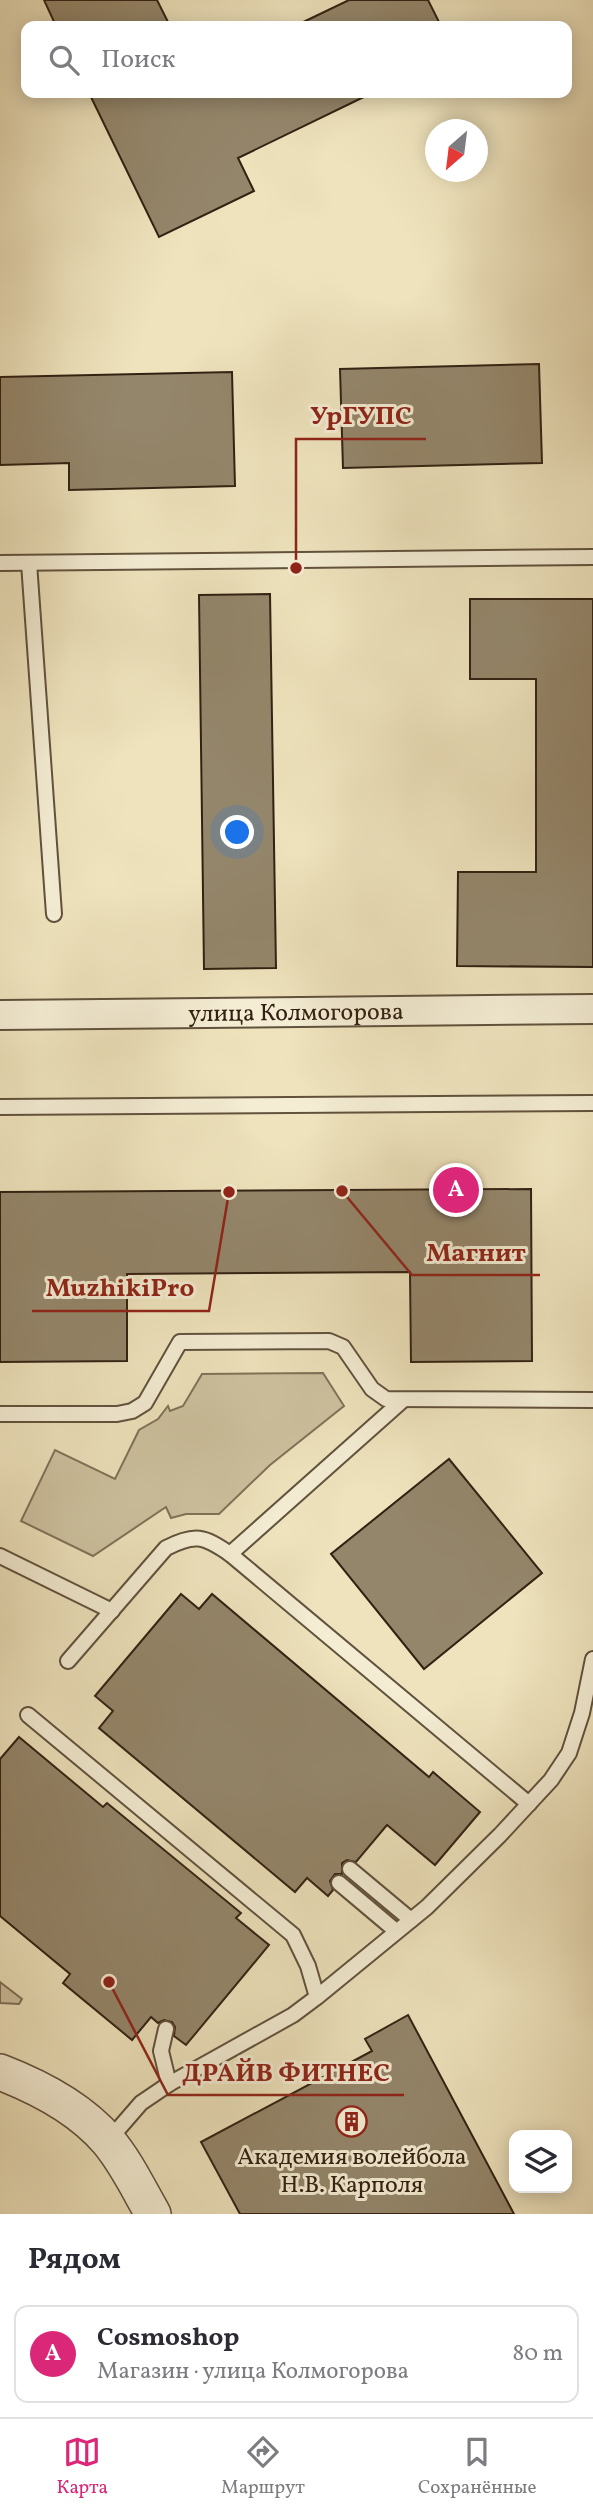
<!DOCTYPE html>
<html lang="ru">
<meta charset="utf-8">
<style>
:root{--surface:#fff;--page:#f7f7f7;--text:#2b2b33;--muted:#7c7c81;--line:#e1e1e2;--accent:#db2777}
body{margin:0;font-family:Vollkorn,serif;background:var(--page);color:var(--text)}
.controls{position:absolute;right:21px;bottom:21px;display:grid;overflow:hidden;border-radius:14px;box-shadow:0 4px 18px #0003}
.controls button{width:63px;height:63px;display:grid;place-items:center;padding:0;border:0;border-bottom:2px solid var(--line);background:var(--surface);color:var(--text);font:35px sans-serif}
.compass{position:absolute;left:425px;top:119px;width:63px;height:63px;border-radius:50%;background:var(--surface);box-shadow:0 4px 18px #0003;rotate:208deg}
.you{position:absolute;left:238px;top:833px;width:24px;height:24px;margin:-18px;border:5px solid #fff;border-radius:50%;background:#1a73e8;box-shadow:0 0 0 10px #1a73e833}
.badge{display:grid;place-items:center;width:46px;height:46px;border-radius:50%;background:var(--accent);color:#fff;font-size:23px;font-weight:700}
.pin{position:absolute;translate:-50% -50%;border:4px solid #fff;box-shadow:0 2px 7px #0006}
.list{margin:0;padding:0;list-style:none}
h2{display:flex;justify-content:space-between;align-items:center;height:91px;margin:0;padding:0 28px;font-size:30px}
h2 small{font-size:23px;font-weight:400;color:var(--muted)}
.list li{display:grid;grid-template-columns:46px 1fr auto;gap:21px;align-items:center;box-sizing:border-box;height:98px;margin:0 14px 14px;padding:0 14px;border:2px solid var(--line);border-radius:14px}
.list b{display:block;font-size:26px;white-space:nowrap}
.list p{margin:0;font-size:23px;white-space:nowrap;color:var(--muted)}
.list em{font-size:23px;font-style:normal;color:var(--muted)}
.icon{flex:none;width:38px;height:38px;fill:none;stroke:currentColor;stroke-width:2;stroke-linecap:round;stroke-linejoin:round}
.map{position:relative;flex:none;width:593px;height:2214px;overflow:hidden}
.search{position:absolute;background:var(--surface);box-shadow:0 4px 18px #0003;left:21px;right:21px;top:21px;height:77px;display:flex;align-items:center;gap:18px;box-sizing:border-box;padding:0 24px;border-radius:14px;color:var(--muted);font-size:26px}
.sheet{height:203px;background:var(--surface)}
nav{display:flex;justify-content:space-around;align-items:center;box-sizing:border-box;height:98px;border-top:2px solid var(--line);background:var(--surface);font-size:19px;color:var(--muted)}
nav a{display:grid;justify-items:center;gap:4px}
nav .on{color:var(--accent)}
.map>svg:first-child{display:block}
</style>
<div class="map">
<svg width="593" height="2214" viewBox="0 0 593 2214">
<rect width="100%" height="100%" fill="#eee3bd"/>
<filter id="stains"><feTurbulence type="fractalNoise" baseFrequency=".00286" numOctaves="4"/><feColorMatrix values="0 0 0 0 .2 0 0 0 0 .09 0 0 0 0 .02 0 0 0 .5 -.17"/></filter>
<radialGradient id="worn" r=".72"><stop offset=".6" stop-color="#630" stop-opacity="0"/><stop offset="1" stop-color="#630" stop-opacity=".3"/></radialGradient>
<!-- green -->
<g fill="#cec2a0" stroke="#807259" stroke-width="2">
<path d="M 323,1373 L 344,1406 L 270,1465 L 219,1514 L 186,1514 L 171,1518 L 166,1507 L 93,1556 L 21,1521 L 55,1450 L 115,1479 L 139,1430 L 158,1419 L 168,1406 L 170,1411 L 183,1406 L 202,1374 Z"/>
<path d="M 0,1982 L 22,1999 L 19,2004 L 0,2003 Z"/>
</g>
<!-- building -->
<g fill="#94866b" stroke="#322112" stroke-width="2">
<path d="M 44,0 L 157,0 L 170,26 L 56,26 Z"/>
<path d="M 349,0 L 428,0 L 441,26 L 295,26 Z"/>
<path d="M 89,93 L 372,93 L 238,158 L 254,191 L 159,237 Z"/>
<path d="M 539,364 L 542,463 L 343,468 L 340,369 Z"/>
<path d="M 232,372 L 235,486 L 69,490 L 69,463 L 0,465 L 0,377 Z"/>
<path d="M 270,594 L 276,968 L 204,969 L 199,595 Z"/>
<path d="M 470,599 L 593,599 L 593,967 L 457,966 L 458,872 L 536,872 L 536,679 L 470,679 Z"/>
<path d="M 531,1189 L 532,1361 L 411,1362 L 410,1272 L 127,1274 L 127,1361 L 0,1362 L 0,1192 Z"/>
<path d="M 449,1459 L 542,1573 L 424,1669 L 331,1554 Z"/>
<path d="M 181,1594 L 199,1609 L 212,1594 L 429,1777 L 433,1772 L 480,1812 L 435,1865 L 387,1825 L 356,1862 L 347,1860 L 342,1863 L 342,1874 L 335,1874 L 330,1881 L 333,1890 L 328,1896 L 307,1878 L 295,1892 L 99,1728 L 113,1711 L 95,1696 Z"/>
<path d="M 19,1737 L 103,1807 L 107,1803 L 241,1913 L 236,1918 L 269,1945 L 186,2045 L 174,2036 L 175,2027 L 172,2022 L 164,2020 L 158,2023 L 151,2017 L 132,2040 L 63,1983 L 70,1974 L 0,1916 L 0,1759 Z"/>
<path d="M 408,2015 L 514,2214 L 240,2214 L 201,2142 L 372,2051 L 365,2039 Z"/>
</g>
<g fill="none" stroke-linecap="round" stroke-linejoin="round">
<defs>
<g id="service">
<path d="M 0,563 L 593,557"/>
<path d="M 29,563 L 54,914"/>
<path d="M 0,1107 L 593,1103"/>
<path d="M 0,1414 L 117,1414 L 132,1411 L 145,1403 L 180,1342 L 329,1341 L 343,1347 L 372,1389 L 386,1399 L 593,1400"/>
<path d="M 230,1554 L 403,1400"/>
<path d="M 0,1556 L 112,1611"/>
<path d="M 68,1661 L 166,1548 C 195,1533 204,1536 230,1554 L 529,1804"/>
<path d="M 28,1715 L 293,1935 L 308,1966 L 317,1997"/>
<path d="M 350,1869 L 411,1920"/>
<path d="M 339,1883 L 396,1931"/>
<path d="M 166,2029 L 161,2051 L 169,2084"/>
<path d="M 108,2141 L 141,2103 L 169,2084 L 293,2015 L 317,1997 L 427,1907 L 500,1835 L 551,1780 L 569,1753 L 582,1713 L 593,1659"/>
</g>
<g id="minor">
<path id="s1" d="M 0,1015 L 593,1009"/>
</g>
<path id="tertiary" d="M 0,2072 C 39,2087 80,2108 108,2141 C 126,2162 139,2190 153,2214"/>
</defs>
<!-- service casing -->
<use href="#service" stroke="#61523d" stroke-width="18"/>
<!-- minor casing -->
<use href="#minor" stroke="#61523d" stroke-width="32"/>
<!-- tertiary casing -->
<use href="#tertiary" stroke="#61523d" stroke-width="38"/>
<!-- service -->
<use href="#service" stroke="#f4edd4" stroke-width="14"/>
<!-- minor -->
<use href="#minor" stroke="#f4edd4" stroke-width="28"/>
<!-- tertiary -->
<use href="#tertiary" stroke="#f4edd4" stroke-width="35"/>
</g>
<!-- icons -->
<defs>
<symbol id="building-ring" viewBox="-11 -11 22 22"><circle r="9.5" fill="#f4edd4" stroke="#8f2418" stroke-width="1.5"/><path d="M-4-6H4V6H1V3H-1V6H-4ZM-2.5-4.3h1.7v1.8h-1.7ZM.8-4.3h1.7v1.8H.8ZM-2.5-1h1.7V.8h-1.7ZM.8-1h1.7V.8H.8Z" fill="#8f2418"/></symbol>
</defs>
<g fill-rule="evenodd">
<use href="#building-ring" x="334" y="2104" width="35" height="35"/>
</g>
<g text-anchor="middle" stroke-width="6" stroke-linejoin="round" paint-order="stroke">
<!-- street labels -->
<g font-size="24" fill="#322112" stroke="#f4edd4">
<text dy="8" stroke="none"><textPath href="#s1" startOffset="296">улица Колмогорова</textPath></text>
</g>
<!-- poi labels -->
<g font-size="24" fill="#322112" stroke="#f4edd4">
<text x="352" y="2164">Академия волейбола<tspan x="352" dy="28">Н.В. Карполя</tspan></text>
</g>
</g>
<!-- callouts -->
<path fill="none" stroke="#8f2418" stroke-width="2.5" d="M296 568L296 439H426M342 1191L412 1275H540M229 1192L209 1311H32M109 1982L168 2095H404"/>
<g fill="#8f2418" stroke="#f4edd4" stroke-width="2.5">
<circle cx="296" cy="568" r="7"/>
<circle cx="342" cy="1191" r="7"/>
<circle cx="229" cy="1192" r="7"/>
<circle cx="109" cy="1982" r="7"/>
</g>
<g font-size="26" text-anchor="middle" font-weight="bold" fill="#8f2418" stroke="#f4edd4" stroke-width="6" stroke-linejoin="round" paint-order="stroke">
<text x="361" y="424">УрГУПС</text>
<text x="476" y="1261">Магнит</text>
<text x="120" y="1296">MuzhikiPro</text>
<text x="286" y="2081">ДРАЙВ ФИТНЕС</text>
</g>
<rect width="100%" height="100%" filter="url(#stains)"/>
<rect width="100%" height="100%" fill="url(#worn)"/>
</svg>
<div class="controls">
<button><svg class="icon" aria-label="layers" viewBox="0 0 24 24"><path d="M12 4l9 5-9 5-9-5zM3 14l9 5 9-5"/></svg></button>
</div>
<svg class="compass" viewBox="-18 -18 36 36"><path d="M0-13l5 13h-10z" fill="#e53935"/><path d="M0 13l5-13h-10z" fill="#7c7c81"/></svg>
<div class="you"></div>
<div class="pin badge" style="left:456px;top:1190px">A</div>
<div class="search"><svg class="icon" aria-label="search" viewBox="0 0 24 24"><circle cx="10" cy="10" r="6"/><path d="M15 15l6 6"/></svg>Поиск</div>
</div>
<section class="sheet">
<h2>Рядом<small></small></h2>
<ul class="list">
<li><span class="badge">A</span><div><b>Cosmoshop</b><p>Магазин · улица Колмогорова</p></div><em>80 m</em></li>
</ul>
</section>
<nav>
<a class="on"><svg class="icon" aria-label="map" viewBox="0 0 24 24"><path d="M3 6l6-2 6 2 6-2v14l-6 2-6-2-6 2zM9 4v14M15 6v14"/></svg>Карта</a>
<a><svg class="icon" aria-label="directions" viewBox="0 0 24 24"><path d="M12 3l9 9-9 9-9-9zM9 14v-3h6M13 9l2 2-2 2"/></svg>Маршрут</a>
<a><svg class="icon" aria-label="saved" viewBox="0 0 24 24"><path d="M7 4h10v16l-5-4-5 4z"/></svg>Сохранённые</a>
</nav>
